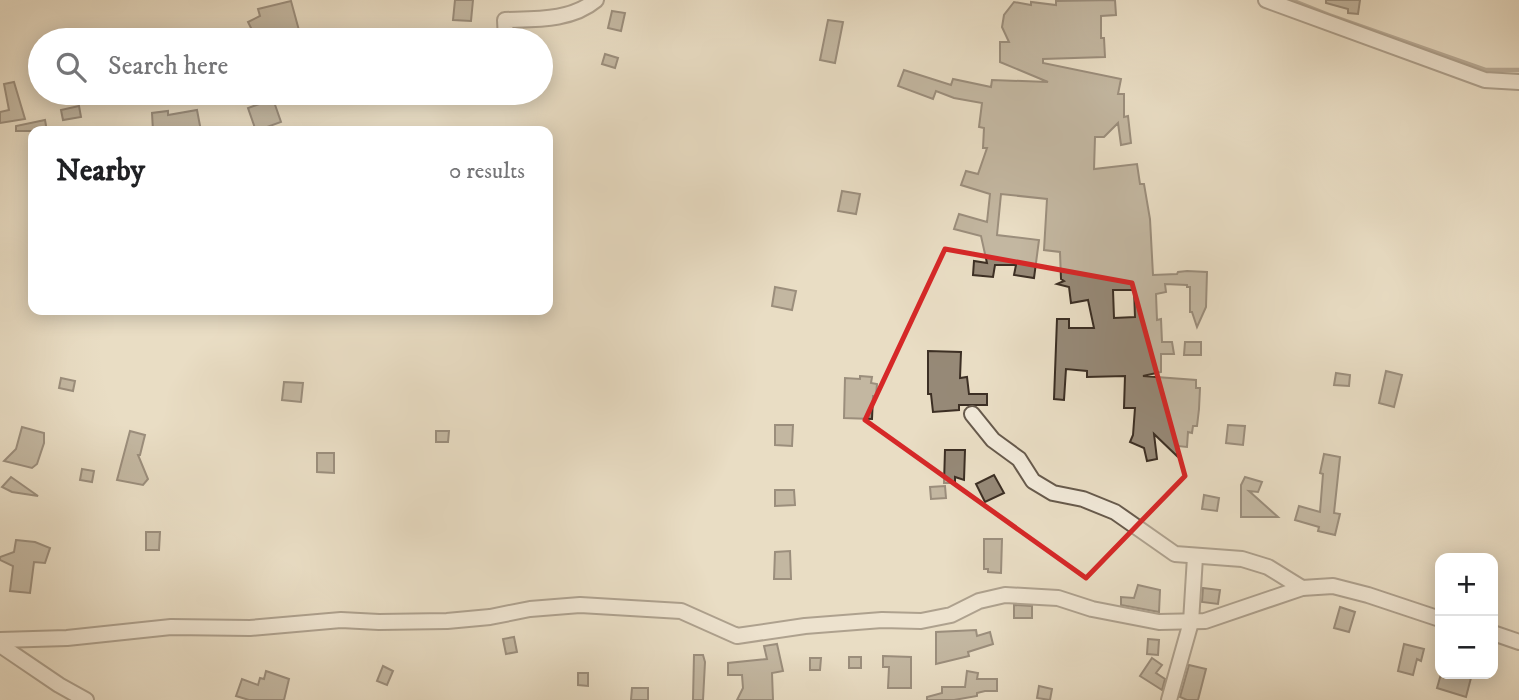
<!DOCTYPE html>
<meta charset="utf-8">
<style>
:root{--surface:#fff;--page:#f6f6f6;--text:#202124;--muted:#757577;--line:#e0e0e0}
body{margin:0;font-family:"IM FELL DW Pica",serif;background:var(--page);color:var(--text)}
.controls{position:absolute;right:21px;bottom:21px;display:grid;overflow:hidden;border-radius:14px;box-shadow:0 4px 18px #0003}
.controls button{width:63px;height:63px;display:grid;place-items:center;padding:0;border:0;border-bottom:2px solid var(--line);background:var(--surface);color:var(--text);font:35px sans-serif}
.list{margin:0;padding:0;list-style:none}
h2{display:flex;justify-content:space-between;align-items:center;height:91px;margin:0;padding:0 28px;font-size:30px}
h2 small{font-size:23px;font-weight:400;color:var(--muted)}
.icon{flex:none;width:38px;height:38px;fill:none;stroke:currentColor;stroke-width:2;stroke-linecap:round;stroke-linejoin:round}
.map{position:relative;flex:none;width:1519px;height:700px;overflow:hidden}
.search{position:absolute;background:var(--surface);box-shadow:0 4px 18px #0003;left:28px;top:28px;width:525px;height:77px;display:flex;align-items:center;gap:18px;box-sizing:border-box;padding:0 24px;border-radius:38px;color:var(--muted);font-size:26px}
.panel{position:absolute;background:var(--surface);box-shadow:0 4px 18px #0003;left:28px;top:126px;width:525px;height:189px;border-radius:14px}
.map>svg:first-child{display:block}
</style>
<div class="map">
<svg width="1519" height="700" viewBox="0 0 1519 700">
<rect width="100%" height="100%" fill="#e9ddc4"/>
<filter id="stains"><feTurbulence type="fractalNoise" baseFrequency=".00286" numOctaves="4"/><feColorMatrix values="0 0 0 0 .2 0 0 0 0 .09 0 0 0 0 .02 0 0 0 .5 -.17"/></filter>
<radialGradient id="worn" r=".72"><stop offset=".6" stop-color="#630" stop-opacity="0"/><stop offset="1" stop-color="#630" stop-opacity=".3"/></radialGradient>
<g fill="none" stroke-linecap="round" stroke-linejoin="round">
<!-- stream -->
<path stroke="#807464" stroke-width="4.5" d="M 1291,0 L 1329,15 L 1486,70 L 1519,70"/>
</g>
<!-- building -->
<g fill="#968977" stroke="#3c2f24" stroke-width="2" fill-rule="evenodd">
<path d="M 455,0 L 473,0 L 471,21 L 453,20 Z"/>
<path d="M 1115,0 L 1116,15 L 1101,16 L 1101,38 L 1104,38 L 1105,57 L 1043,59 L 1043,63 L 1121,79 L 1118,94 L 1124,94 L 1124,117 L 1128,116 L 1131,143 L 1121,145 L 1118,123 L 1104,137 L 1095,137 L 1094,169 L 1137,164 L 1140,184 L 1144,184 L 1150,219 L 1153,275 L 1177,274 L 1178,272 L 1187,271 L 1207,272 L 1206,307 L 1197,327 L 1192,312 L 1190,312 L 1190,287 L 1187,287 L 1187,285 L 1165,284 L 1166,292 L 1156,294 L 1157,320 L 1161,319 L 1162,342 L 1172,342 L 1174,354 L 1161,354 L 1161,372 L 1143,376 L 1196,380 L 1196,388 L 1200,388 L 1199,409 L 1197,426 L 1193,426 L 1192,433 L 1188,432 L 1187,447 L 1178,446 L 1177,456 L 1154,434 L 1157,459 L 1147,461 L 1144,448 L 1130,442 L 1133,435 L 1135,408 L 1124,408 L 1125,376 L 1087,377 L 1087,371 L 1066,369 L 1064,400 L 1054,399 L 1057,319 L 1069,319 L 1069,328 L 1094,328 L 1088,300 L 1071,303 L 1069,287 L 1057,284 L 1064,281 L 1061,279 L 1060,252 L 1044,250 L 1047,199 L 1001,194 L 997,235 L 1039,240 L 1034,278 L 1014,275 L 1016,265 L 995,265 L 993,277 L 973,275 L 974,261 L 987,263 L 981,236 L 954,229 L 959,214 L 987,222 L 990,194 L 961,185 L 966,171 L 978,174 L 987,148 L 983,148 L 984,128 L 979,127 L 982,103 L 954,98 L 936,91 L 933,99 L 898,86 L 904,70 L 951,85 L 953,79 L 991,87 L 992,80 L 1048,82 L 1000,62 L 1000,42 L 1009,42 L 1002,27 L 1004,15 L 1014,2 L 1031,5 L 1031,2 L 1056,5 L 1056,1 ZM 1113,290 L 1134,290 L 1135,317 L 1114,318 Z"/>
<path d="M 1326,0 L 1360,0 L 1358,14 L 1348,13 L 1348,9 L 1326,3 Z"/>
<path d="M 291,1 L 300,34 L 280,40 L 257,40 L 248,22 L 260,16 L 258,9 Z"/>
<path d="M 612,11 L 625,13 L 621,31 L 608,28 Z"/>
<path d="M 828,20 L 843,22 L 835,63 L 820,60 Z"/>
<path d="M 605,54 L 618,58 L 615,68 L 602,64 Z"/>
<path d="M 14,82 L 25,119 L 0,123 L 0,112 L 9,110 L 4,84 Z"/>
<path d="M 273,99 L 281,122 L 256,131 L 248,108 Z"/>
<path d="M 79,106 L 81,117 L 63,120 L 61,110 Z"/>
<path d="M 197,110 L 201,131 L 153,131 L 152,113 L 168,111 L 168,115 Z"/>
<path d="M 45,120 L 47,131 L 16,131 L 16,126 Z"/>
<path d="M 842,191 L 860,194 L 856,214 L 838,211 Z"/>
<path d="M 775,287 L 796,291 L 792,310 L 772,306 Z"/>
<path d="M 1185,342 L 1201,342 L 1201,355 L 1184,355 Z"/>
<path d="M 928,351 L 961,352 L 960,378 L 967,377 L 969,394 L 987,394 L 987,405 L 959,405 L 959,410 L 933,412 L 931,394 L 928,394 Z"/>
<path d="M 1386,371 L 1402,375 L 1394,407 L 1379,403 Z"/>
<path d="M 1336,373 L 1350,375 L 1349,386 L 1334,385 Z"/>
<path d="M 860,376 L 872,377 L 871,383 L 877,384 L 876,396 L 873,396 L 872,419 L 844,418 L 845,378 L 860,379 Z"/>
<path d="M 61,378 L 75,381 L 73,391 L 59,388 Z"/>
<path d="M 284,382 L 303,383 L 301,402 L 282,400 Z"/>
<path d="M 775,425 L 793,425 L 792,446 L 775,445 Z"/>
<path d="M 1228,425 L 1245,426 L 1243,445 L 1226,443 Z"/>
<path d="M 22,427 L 44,433 L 44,443 L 37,464 L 32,468 L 4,461 L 16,449 Z"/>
<path d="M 130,431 L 145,435 L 140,455 L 138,455 L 148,479 L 143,485 L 117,480 Z"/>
<path d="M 436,431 L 449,431 L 448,442 L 436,442 Z"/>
<path d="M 945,450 L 965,450 L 964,480 L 955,477 L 955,483 L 944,483 Z"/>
<path d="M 317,453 L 334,453 L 334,473 L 317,472 Z"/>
<path d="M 1324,454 L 1340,457 L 1334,513 L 1340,514 L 1335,535 L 1318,531 L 1319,527 L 1295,520 L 1299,506 L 1320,512 L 1323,474 L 1320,473 Z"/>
<path d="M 82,469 L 94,471 L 92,482 L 80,480 Z"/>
<path d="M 994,475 L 1004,493 L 985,502 L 976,484 Z"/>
<path d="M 11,477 L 38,496 L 12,492 L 2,487 Z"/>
<path d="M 1245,477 L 1262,482 L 1258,492 L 1249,491 L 1278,517 L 1241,517 L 1241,485 Z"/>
<path d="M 945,486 L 946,498 L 931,499 L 930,487 Z"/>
<path d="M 775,490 L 794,490 L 795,505 L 775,506 Z"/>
<path d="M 1204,495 L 1219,498 L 1217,511 L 1202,509 Z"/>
<path d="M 146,532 L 160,532 L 159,550 L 146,550 Z"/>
<path d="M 984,539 L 1002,539 L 1001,573 L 988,572 L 988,569 L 984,569 Z"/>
<path d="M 16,540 L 35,542 L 50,548 L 45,563 L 34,562 L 30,593 L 10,591 L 13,566 L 0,560 L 0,557 L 14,552 Z"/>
<path d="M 790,551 L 791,579 L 774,579 L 775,552 Z"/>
<path d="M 1138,585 L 1160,590 L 1159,612 L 1121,605 L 1121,597 L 1134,598 Z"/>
<path d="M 1203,588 L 1220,590 L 1218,604 L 1202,602 Z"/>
<path d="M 1014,605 L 1032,606 L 1032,618 L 1014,618 Z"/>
<path d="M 1340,607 L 1355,612 L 1349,632 L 1334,628 Z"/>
<path d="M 976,630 L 977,636 L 990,632 L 993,644 L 968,652 L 969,656 L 936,664 L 936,632 Z"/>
<path d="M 514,637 L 517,652 L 506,654 L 503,639 Z"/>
<path d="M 1148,639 L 1159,640 L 1158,655 L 1147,654 Z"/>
<path d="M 777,644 L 783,671 L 772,673 L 773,700 L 737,700 L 743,688 L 742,675 L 728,675 L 728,663 L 767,659 L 764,646 Z"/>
<path d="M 1404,644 L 1424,649 L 1421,661 L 1417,659 L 1413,675 L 1398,671 Z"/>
<path d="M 694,655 L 703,655 L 705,662 L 703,700 L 693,700 Z"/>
<path d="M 883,656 L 911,657 L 911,688 L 888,688 L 889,667 L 883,667 Z"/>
<rect x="849" y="657" width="12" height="11"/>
<path d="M 810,658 L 821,658 L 820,670 L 810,670 Z"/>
<path d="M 1152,658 L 1162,665 L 1156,673 L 1165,679 L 1162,690 L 1140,676 Z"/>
<path d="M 1189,665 L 1206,669 L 1198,700 L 1187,700 L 1180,697 Z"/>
<path d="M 383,666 L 393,671 L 387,685 L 377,681 Z"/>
<path d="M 266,671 L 289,679 L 284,700 L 249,700 L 236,696 L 242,679 L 258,685 L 260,678 L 264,679 Z"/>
<path d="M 967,671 L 978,673 L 977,679 L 997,679 L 997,691 L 985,691 L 977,693 L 977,696 L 954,700 L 927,700 L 927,697 L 942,693 L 942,687 L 965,687 Z"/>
<path d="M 578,673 L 588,673 L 588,686 L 578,685 Z"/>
<path d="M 1441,674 L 1472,674 L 1466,697 L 1437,688 Z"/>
<path d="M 1039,686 L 1052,689 L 1050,700 L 1037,698 Z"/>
<path d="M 632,688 L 648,688 L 648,700 L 631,700 Z"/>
</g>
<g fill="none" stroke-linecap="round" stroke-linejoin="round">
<defs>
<g id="minor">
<path d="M 1266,0 L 1485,80 L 1519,82"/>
<path d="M 506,40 L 505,20 C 535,19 571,21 596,0"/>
<path d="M 972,414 L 993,440 L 1019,459 L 1033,481 L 1053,493 L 1083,499 L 1115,512 L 1175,554 L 1242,559 L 1268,567 L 1302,588"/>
<path d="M 1493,633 L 1519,642"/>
<path d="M 0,640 L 67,638 L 171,627 L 250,628 L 341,620 L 379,622 L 447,621 L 490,617 L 530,609 L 580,605 L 681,611 L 737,636 L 805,626 L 882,620 L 921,621 L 951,615 L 979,601 L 1005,595 L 1058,598 L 1092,609 L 1159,622 L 1205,621 L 1302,588 L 1333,586 L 1368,595 L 1440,619"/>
<path d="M 0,645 L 59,685 L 86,700"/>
<path d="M 1169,700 L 1191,622 L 1195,557"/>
</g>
</defs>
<!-- minor casing -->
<use href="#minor" stroke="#675a4c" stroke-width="18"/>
<!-- minor -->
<use href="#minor" stroke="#f1e9d9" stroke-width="14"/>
</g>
<!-- marked area -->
<path d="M0 0H1519V700H0ZM 945,249 L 1132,283 L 1185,476 L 1086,578 L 865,420 Z" fill="#e9ddc4" fill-opacity=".55" fill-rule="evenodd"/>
<path fill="none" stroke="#d62828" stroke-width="5" stroke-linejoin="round" d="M 945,249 L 1132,283 L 1185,476 L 1086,578 L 865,420 Z"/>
<rect width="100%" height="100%" filter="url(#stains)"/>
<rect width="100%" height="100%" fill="url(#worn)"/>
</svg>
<div class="controls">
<button>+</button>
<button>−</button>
</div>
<div class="search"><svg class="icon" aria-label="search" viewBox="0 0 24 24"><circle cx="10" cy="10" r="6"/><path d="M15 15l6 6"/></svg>Search here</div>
<section class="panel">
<h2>Nearby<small>0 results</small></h2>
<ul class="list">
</ul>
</section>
</div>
